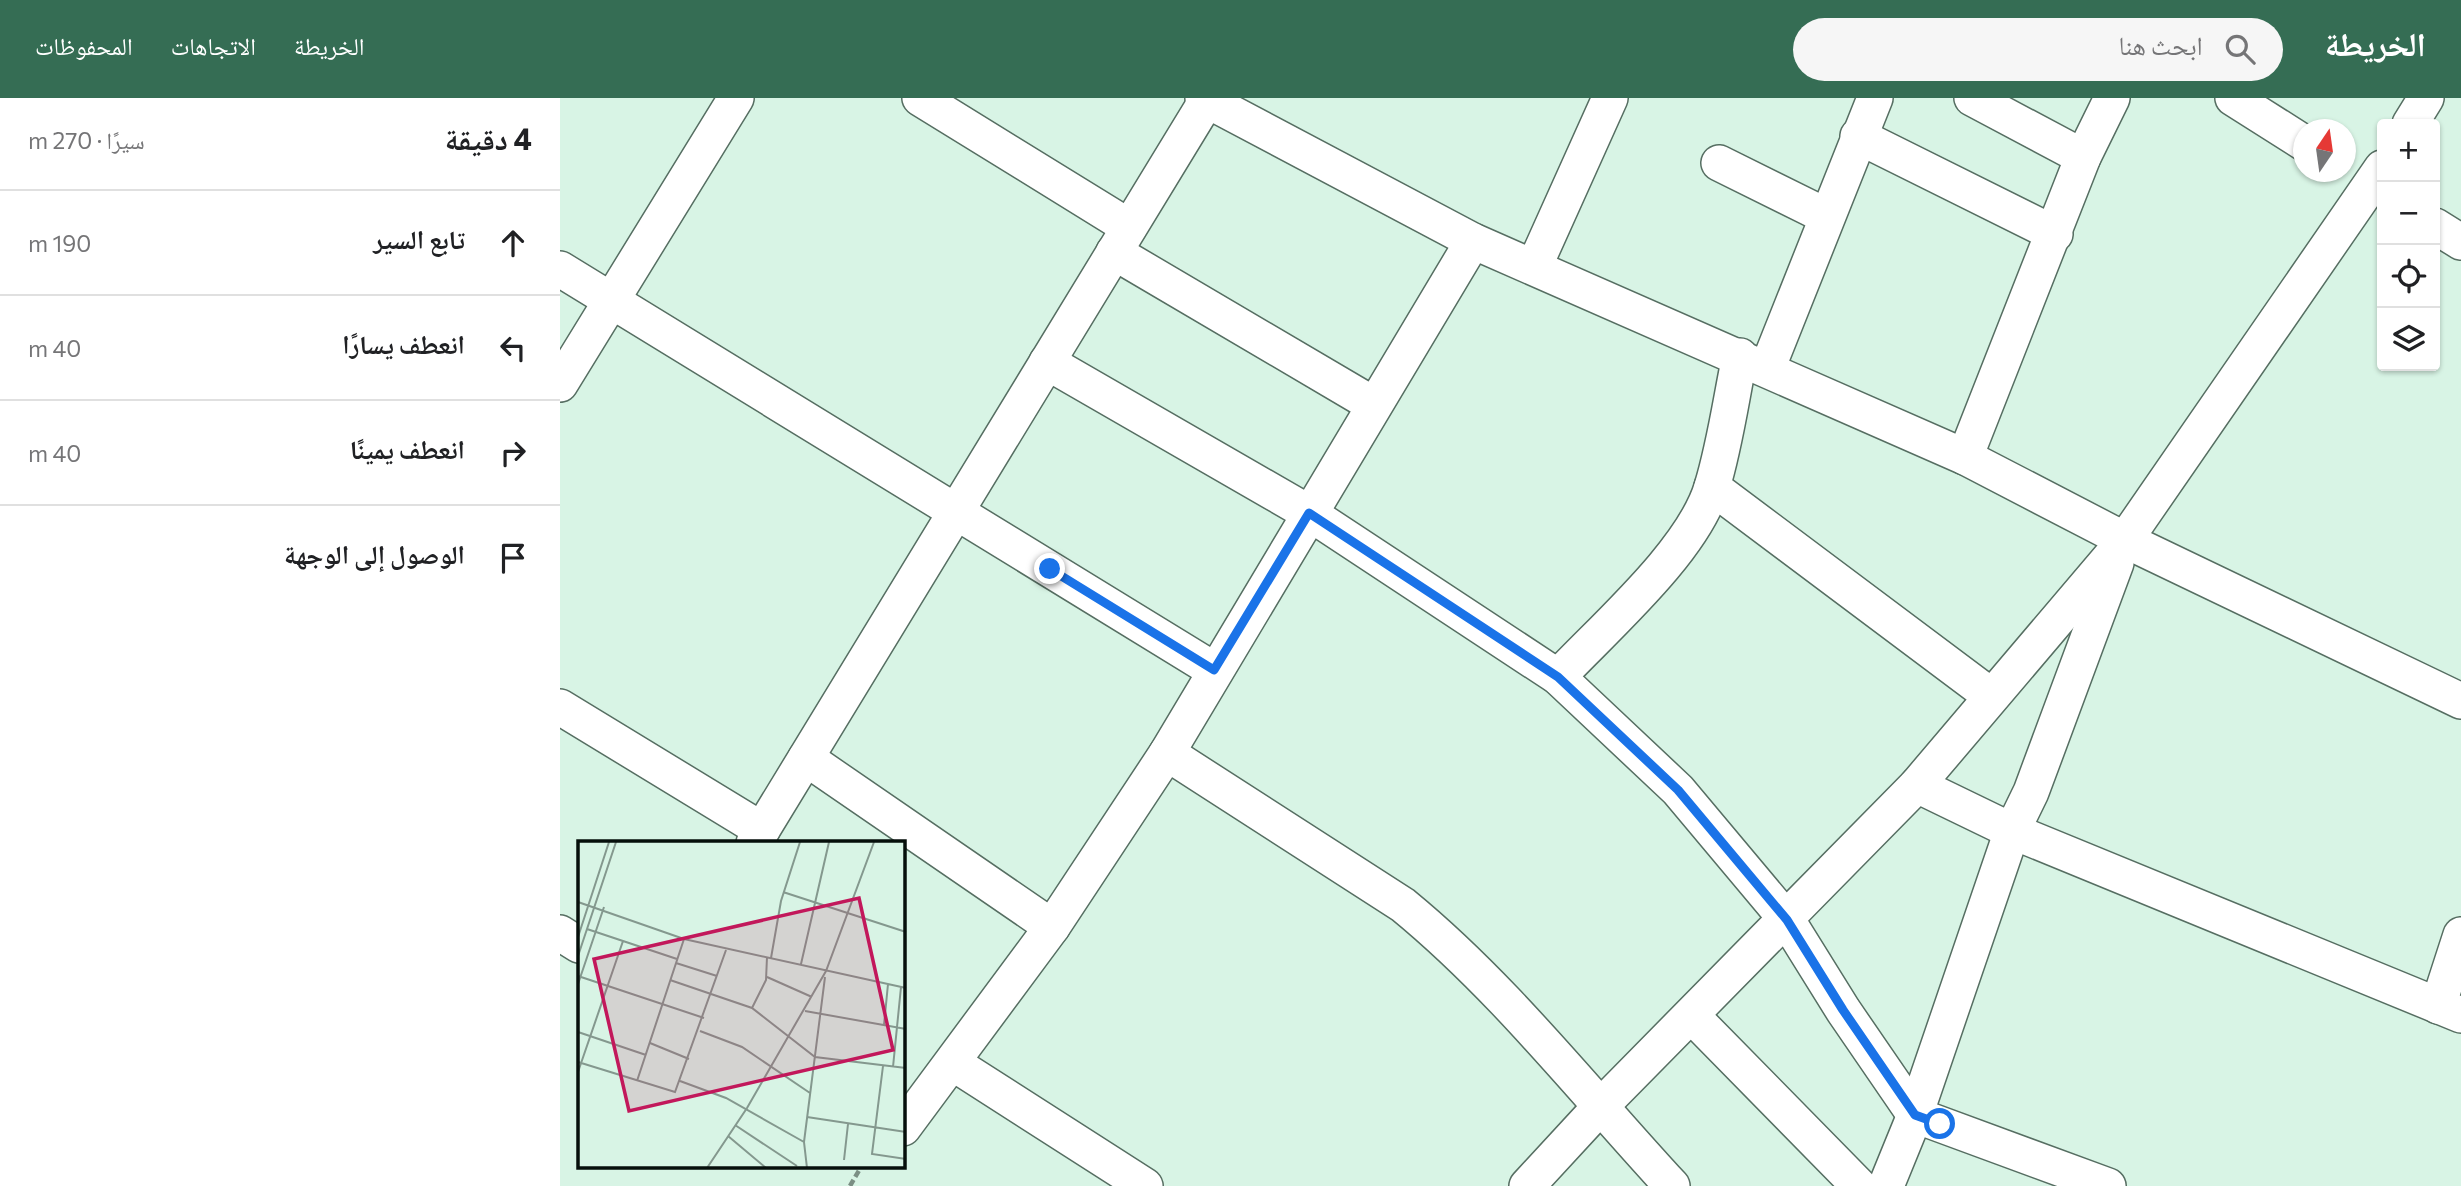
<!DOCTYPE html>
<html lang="ar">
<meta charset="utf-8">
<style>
:root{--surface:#fff;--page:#f6f6f6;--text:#202124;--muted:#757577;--line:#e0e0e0;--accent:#356d54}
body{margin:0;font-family:Commissioner,"Noto Naskh Arabic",sans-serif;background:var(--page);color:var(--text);direction:rtl}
.controls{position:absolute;right:21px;top:21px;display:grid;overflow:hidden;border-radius:7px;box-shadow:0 2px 5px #0004}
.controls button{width:63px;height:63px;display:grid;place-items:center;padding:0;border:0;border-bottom:2px solid var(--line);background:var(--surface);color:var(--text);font:35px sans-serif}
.compass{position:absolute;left:1733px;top:21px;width:63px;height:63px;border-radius:50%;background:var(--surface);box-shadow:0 2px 5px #0004;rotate:13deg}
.stop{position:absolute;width:21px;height:21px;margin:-16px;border:5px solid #1a73e8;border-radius:50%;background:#fff}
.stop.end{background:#1a73e8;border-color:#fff;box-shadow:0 2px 7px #0008}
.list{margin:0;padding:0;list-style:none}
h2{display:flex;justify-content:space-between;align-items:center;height:91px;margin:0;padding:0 28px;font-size:30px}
h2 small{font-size:23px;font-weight:400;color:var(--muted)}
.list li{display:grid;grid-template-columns:46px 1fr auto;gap:21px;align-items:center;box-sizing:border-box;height:105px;padding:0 28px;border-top:2px solid var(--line)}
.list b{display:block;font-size:26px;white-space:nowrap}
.list em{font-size:23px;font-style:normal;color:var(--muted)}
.icon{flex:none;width:38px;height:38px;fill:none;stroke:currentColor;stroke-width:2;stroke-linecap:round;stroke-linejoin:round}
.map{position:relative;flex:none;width:1901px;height:1088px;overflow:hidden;direction:ltr}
header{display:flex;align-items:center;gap:42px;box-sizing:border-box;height:98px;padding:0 35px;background:var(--accent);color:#fff}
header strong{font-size:33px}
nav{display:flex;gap:38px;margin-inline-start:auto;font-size:24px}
.search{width:490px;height:63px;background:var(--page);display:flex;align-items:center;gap:18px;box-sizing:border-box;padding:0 24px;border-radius:38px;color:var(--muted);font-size:26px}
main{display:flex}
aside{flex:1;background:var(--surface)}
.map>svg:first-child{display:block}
</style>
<header>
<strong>الخريطة</strong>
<div class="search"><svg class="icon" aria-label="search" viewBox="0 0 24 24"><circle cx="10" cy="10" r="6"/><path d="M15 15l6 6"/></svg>ابحث هنا</div>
<nav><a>الخريطة</a><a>الاتجاهات</a><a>المحفوظات</a></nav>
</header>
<main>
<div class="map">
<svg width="1901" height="1088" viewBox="0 0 1901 1088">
<rect width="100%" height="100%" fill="#d8f4e5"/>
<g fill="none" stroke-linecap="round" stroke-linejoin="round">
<defs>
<g id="minor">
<path d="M 360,0 L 569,129"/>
<path d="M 643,0 L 913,143 L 1405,359 L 1565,442 L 1901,603"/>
<path d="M 1412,0 L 1523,59"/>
<path d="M 1673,0 L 1744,45"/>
<path d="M 1850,26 L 1866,0"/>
<path d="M 1298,38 L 1495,136"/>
<path d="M 1159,65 L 1266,118"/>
<path d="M 1875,128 L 1901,144"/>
<path d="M 554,154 L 814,307"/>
<path d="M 974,169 L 1050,0"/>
<path d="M 0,171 L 654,572"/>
<path d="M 487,264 L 749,415 L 998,579 L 1118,692 L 1227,822 L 1283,912 L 1355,1017 L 1548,1088"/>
<path d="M 1207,271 L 1315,0"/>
<path d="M 0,286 L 176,0"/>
<path d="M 1405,359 L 1523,59 L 1552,0"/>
<path d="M 1152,389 L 1431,598"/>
<path d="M 998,579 C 1044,530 1133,453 1152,389 C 1165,347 1171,301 1180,258"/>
<path d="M 0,609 L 202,732"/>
<path d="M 607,655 L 843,807 C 943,889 1024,993 1112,1088"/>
<path d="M 246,660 L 492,829"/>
<path d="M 1357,687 L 1452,733 L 1901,917"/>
<path d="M 194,745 L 647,2"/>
<path d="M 0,835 L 19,847"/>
<path d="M 1878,908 L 1901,837"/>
<path d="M 1132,918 L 1299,1088"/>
<path d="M 393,965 L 585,1088"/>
<path d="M 343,1030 L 492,829 L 607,655 L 913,143"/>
<path d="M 967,1088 L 1039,1010 L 1357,687 L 1565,442 L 1822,70"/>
<path d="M 1326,1088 L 1355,1017 L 1452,733 L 1471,694 L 1556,465"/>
</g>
</defs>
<!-- minor casing -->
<use href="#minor" stroke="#566e62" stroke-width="38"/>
<!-- path -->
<path stroke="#7b8f84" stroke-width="4.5" stroke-dasharray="7 3.5" stroke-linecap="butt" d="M 290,1088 L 301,1069"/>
<!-- minor -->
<use href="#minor" stroke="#fff" stroke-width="35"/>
</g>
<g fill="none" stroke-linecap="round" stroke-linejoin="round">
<!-- route -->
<path stroke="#1a73e8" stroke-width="9" d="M 490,471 L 654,572 L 749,415 L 998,579 L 1118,692 L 1227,822 L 1283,912 L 1355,1017 L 1380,1026"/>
</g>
<!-- overview -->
<g transform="translate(18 743)">
<rect width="327" height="327" fill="#d8f4e5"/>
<path fill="none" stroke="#84988e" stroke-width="2" d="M 205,51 L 328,91M 0,61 L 106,98 L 328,147M 9,88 L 99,118M 0,96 L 31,1M 0,115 L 38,1M 193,117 L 203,60 L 222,1M 98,122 L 139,135M 223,123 L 251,1M 0,135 L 126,177M 189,136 L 234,156M 92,139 L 174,167 L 237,216 L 328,227M 0,143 L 26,66M 174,167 L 188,139 L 189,116M 227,170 L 328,188M 306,184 L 310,143M 122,190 L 164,206 L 232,252M 0,191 L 68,214M 72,202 L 111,218M 0,221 L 97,251 L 148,109M 305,225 L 294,313 L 328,318M 315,226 L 323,146M 0,231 L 45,100M 59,240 L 106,98M 102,240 L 148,257 L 226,301M 229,276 L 328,291M 157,284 L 219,325M 150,295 L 188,327M 266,319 L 270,283M 129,327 L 169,267 L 248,130 L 296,1M 229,327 L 226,301 L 247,136"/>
<path fill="#c2185b" fill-opacity="0.15" stroke="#c2185b" stroke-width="3.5" d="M 281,57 L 315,209 L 51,270 L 16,118 Z"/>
<rect width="327" height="327" fill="none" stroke="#060f0b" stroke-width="3.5"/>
</g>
</svg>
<div class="controls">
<button>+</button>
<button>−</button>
<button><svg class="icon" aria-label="locate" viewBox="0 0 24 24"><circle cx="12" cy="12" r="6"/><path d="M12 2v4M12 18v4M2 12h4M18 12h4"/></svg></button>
<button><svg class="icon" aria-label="layers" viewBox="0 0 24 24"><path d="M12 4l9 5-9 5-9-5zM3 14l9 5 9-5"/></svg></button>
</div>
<svg class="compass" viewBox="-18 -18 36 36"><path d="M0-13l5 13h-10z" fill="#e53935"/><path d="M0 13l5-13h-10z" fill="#757577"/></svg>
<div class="stop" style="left:1380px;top:1026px"></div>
<div class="stop end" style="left:490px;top:471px"></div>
</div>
<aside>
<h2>4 دقيقة<small>سيرًا · 270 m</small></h2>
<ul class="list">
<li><svg class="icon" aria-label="ahead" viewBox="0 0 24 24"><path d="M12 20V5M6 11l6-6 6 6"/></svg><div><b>تابع السير</b></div><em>190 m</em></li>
<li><svg class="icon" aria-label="left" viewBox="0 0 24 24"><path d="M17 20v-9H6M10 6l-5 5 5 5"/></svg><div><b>انعطف يسارًا</b></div><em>40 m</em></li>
<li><svg class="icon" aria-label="right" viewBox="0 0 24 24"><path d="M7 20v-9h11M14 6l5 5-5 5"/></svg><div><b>انعطف يمينًا</b></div><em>40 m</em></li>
<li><svg class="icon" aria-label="arrive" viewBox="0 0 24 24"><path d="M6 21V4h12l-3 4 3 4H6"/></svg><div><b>الوصول إلى الوجهة</b></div></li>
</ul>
</aside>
</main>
